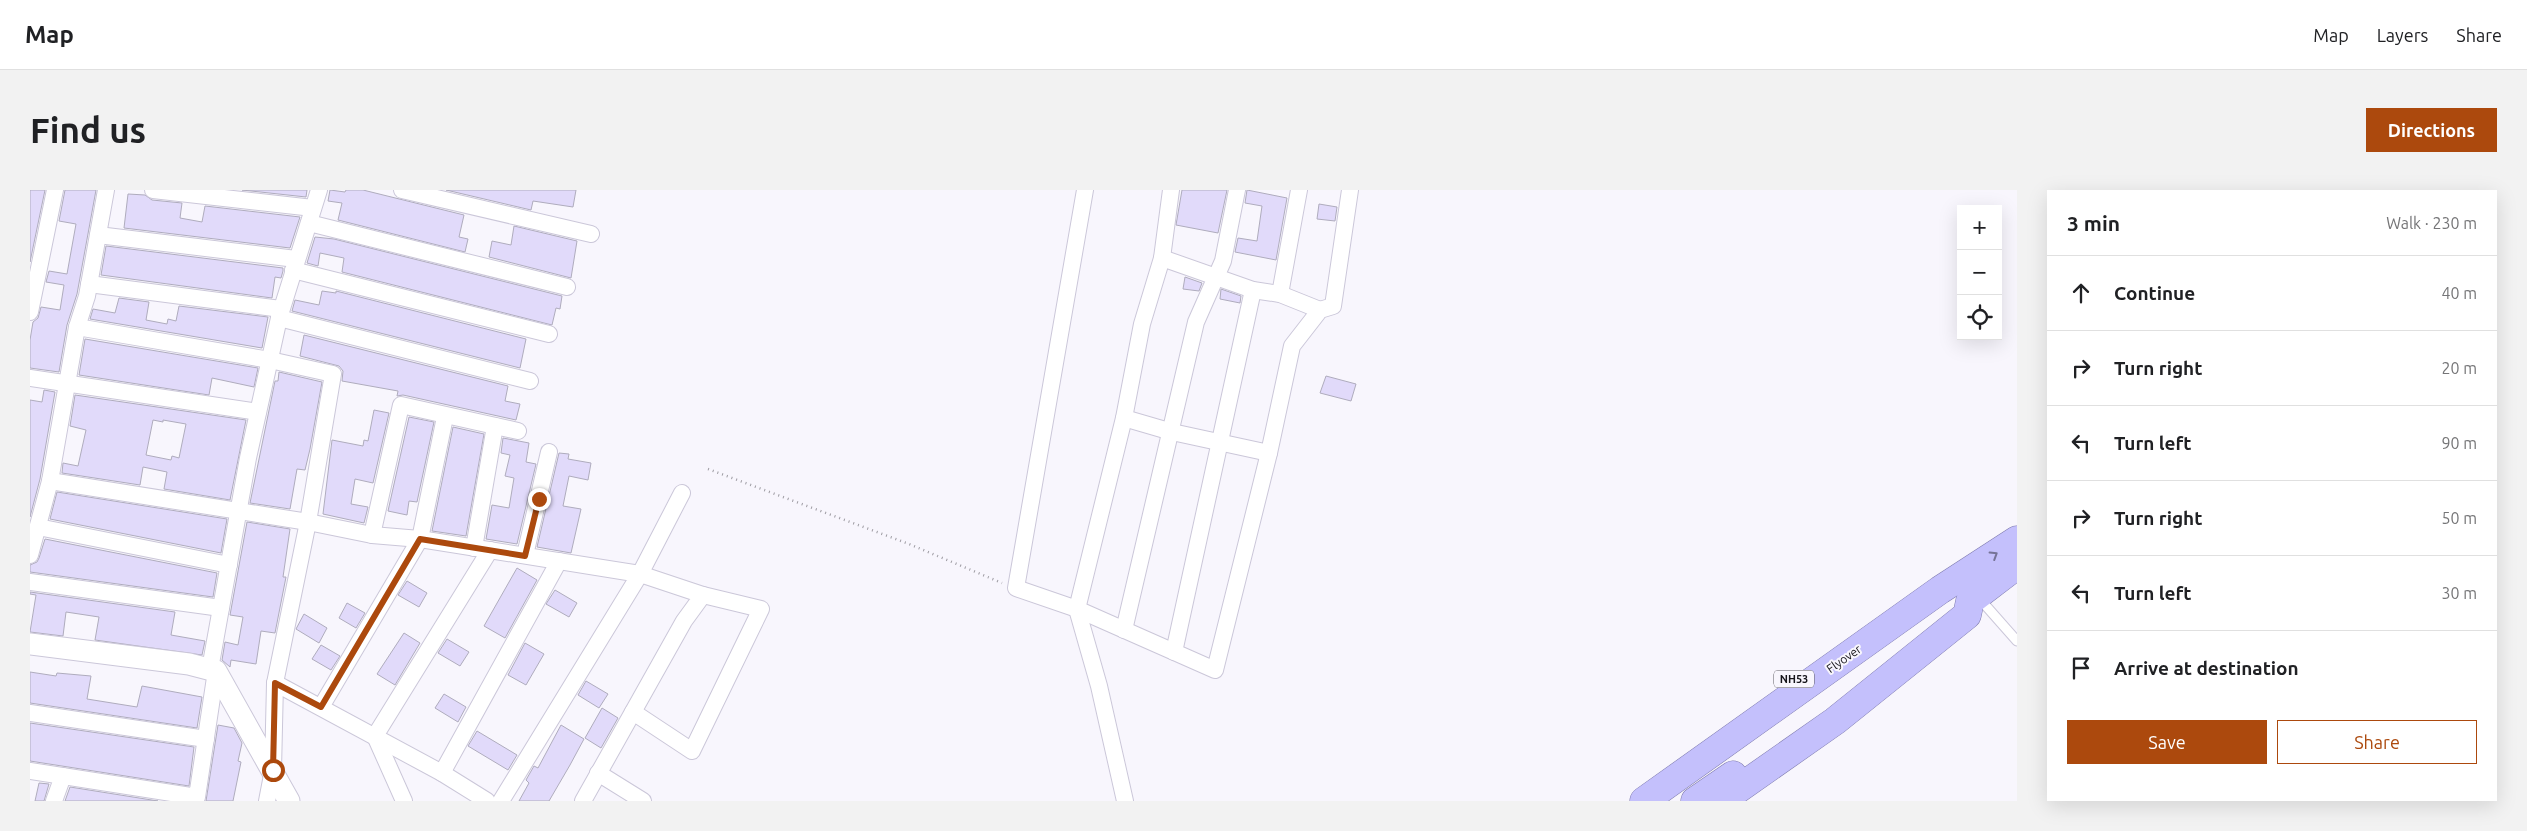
<!DOCTYPE html>
<meta charset="utf-8">
<style>
:root{--surface:#fff;--page:#f2f2f2;--text:#202124;--muted:#757577;--line:#e0e0e0;--accent:#ac490d}
body{margin:0;font-family:Ubuntu,sans-serif;background:var(--page);color:var(--text)}
.controls{position:absolute;right:15px;top:15px;display:grid;overflow:hidden;border-radius:0px;box-shadow:0 5px 20px #0002}
.controls button{width:45px;height:45px;display:grid;place-items:center;padding:0;border:0;border-bottom:1px solid var(--line);background:var(--surface);color:var(--text);font:25px sans-serif}
.stop{position:absolute;width:15px;height:15px;margin:-11px;border:4px solid #ac490d;border-radius:50%;background:#fff}
.stop.end{background:#ac490d;border-color:#fff;box-shadow:0 1px 5px #0008}
.list{margin:0;padding:0;list-style:none}
h2{display:flex;justify-content:space-between;align-items:center;height:65px;margin:0;padding:0 20px;font-size:21px}
h2 small{font-size:16px;font-weight:400;color:var(--muted)}
.list li{display:grid;grid-template-columns:32px 1fr auto;gap:15px;align-items:center;box-sizing:border-box;height:75px;padding:0 20px;border-top:1px solid var(--line)}
.list b{display:block;font-size:19px;white-space:nowrap}
.list em{font-size:16px;font-style:normal;color:var(--muted)}
.actions{display:flex;gap:10px;padding:15px 20px}
.actions a{flex:1;padding:11px 0;border:1px solid var(--accent);border-radius:0px;text-align:center;font-size:18px;color:var(--accent)}
.actions .main{background:var(--accent);color:#fff}
.icon{flex:none;width:28px;height:28px;fill:none;stroke:currentColor;stroke-width:2;stroke-linecap:round;stroke-linejoin:round}
.map{position:relative;flex:none;width:1987px;height:611px;overflow:hidden;border-radius:0px}
header{display:flex;align-items:center;gap:30px;box-sizing:border-box;height:70px;padding:0 25px;background:var(--surface);border-bottom:1px solid var(--line)}
header strong{font-size:24px}
nav{display:flex;gap:28px;margin-inline-start:auto;font-size:18px}
.intro{display:flex;align-items:center;justify-content:space-between;box-sizing:border-box;height:120px;padding:0 30px}
h1{margin:0;font-size:35px}
.button{padding:12px 22px;border-radius:0px;background:var(--accent);color:#fff;font-size:18px;font-weight:700}
main{display:flex;gap:30px;padding:0 30px}
aside{flex:1;background:var(--surface);border-radius:0px;box-shadow:0 5px 20px #0002}
.map>svg:first-child{display:block}
</style>
<header>
<strong>Map</strong>
<nav><a>Map</a><a>Layers</a><a>Share</a></nav>
</header>
<div class="intro"><h1>Find us</h1><a class="button">Directions</a></div>
<main>
<div class="map">
<svg width="1987" height="611" viewBox="0 0 1987 611">
<rect width="100%" height="100%" fill="#f8f6fd"/>
<!-- building -->
<g fill="#e1dafa" stroke="#afacbd" fill-rule="evenodd">
<path d="M 0,0 L 15,0 L 0,72 Z"/>
<path d="M 35,0 L 66,0 L 47,104 L 37,135 L 29,182 L 0,178 L 0,150 L 3,132 L 8,128 L 11,117 L 30,120 L 34,95 L 16,92 L 19,81 L 37,84 L 46,34 L 29,31 Z"/>
<path d="M 212,0 L 277,0 L 276,7 Z"/>
<path d="M 300,0 L 315,2 L 316,0 L 333,0 L 434,25 L 429,47 L 438,49 L 435,62 L 308,30 L 312,13 L 298,11 Z"/>
<path d="M 416,0 L 546,0 L 543,17 L 503,11 L 501,20 Z"/>
<path d="M 1152,0 L 1197,0 L 1188,43 L 1146,35 Z"/>
<path d="M 1217,0 L 1257,8 L 1246,70 L 1205,62 L 1208,48 L 1227,51 L 1232,16 L 1215,13 Z"/>
<path d="M 98,4 L 115,5 L 122,10 L 152,13 L 150,28 L 172,32 L 175,16 L 270,27 L 260,58 L 94,38 Z"/>
<path d="M 1289,14 L 1307,17 L 1305,31 L 1287,29 Z"/>
<path d="M 484,36 L 547,51 L 541,88 L 459,67 L 462,51 L 481,55 Z"/>
<path d="M 285,47 L 304,49 L 532,106 L 530,119 L 526,118 L 522,135 L 312,82 L 314,68 L 290,63 L 288,76 L 277,73 Z"/>
<path d="M 76,56 L 253,78 L 253,81 L 251,88 L 245,87 L 242,108 L 71,85 Z"/>
<path d="M 1155,87 L 1172,93 L 1169,101 L 1153,99 Z"/>
<path d="M 1191,99 L 1211,106 L 1210,113 L 1190,109 Z"/>
<path d="M 292,101 L 306,103 L 306,101 L 496,149 L 490,178 L 262,121 L 265,110 L 289,115 Z"/>
<path d="M 89,108 L 119,112 L 116,130 L 137,134 L 138,129 L 146,131 L 149,116 L 238,127 L 232,158 L 60,129 L 63,119 L 85,123 Z"/>
<path d="M 274,145 L 478,196 L 475,211 L 490,214 L 486,230 L 373,205 L 367,206 L 368,201 L 312,191 L 313,181 L 309,176 L 270,166 Z"/>
<path d="M 55,149 L 228,178 L 224,197 L 182,188 L 179,205 L 49,185 Z"/>
<path d="M 249,182 L 292,192 L 280,259 L 275,280 L 267,279 L 260,319 L 220,313 L 245,191 L 248,191 Z"/>
<path d="M 1296,186 L 1326,194 L 1321,211 L 1290,203 Z"/>
<path d="M 14,200 L 25,202 L 10,289 L 0,327 L 0,210 L 12,212 Z"/>
<path d="M 45,205 L 216,230 L 200,310 L 134,299 L 137,282 L 113,277 L 110,295 L 32,283 L 33,273 L 48,276 L 56,240 L 40,236 ZM 123,230 L 133,232 L 133,230 L 156,234 L 149,268 L 142,266 L 141,270 L 116,265 Z"/>
<path d="M 344,220 L 359,223 L 343,293 L 325,289 L 321,314 L 338,317 L 334,333 L 293,324 L 302,250 L 333,256 L 334,250 L 338,251 Z"/>
<path d="M 379,227 L 404,232 L 387,312 L 379,311 L 377,325 L 358,321 Z"/>
<path d="M 423,237 L 454,244 L 436,346 L 402,341 Z"/>
<path d="M 473,248 L 499,253 L 496,272 L 506,274 L 487,354 L 456,349 L 462,315 L 479,318 L 484,288 L 475,286 L 480,265 L 471,263 Z"/>
<path d="M 529,263 L 539,264 L 538,269 L 561,273 L 558,290 L 539,286 L 533,316 L 551,319 L 541,363 L 507,357 Z"/>
<path d="M 27,302 L 197,329 L 191,363 L 20,329 Z"/>
<path d="M 217,332 L 260,339 L 253,387 L 256,387 L 245,443 L 231,441 L 226,474 L 201,470 L 200,477 L 192,470 L 195,452 L 208,455 L 213,427 L 200,425 Z"/>
<path d="M 15,349 L 187,383 L 183,407 L 0,382 L 0,375 L 7,372 L 9,368 Z"/>
<path d="M 487,378 L 507,390 L 475,448 L 454,436 Z"/>
<path d="M 377,391 L 397,403 L 389,417 L 368,405 Z"/>
<path d="M 525,400 L 547,413 L 539,427 L 516,414 Z"/>
<path d="M 0,402 L 145,422 L 141,445 L 175,451 L 172,465 L 65,450 L 69,427 L 36,422 L 33,446 L 0,442 L 6,405 L 0,404 Z"/>
<path d="M 317,413 L 335,423 L 326,438 L 309,428 Z"/>
<path d="M 274,424 L 297,438 L 289,453 L 266,439 Z"/>
<path d="M 374,443 L 390,453 L 365,495 L 347,484 Z"/>
<path d="M 417,449 L 439,462 L 430,476 L 408,463 Z"/>
<path d="M 495,453 L 514,464 L 496,495 L 478,485 Z"/>
<path d="M 291,455 L 310,466 L 301,480 L 282,469 Z"/>
<path d="M 0,482 L 26,486 L 27,483 L 61,486 L 57,509 L 107,517 L 112,496 L 172,507 L 167,538 L 0,513 Z"/>
<path d="M 556,491 L 578,504 L 569,518 L 548,505 Z"/>
<path d="M 414,504 L 436,517 L 428,532 L 405,518 Z"/>
<path d="M 572,518 L 588,528 L 571,558 L 555,548 Z"/>
<path d="M 0,533 L 164,557 L 159,596 L 0,571 Z"/>
<path d="M 188,535 L 204,538 L 212,553 L 208,571 L 211,572 L 203,611 L 176,611 Z"/>
<path d="M 531,535 L 554,549 L 540,575 L 519,611 L 489,611 L 499,593 L 496,590 L 504,576 L 508,578 Z"/>
<path d="M 447,541 L 487,565 L 478,580 L 438,556 Z"/>
<path d="M 9,593 L 19,594 L 14,611 L 5,611 Z"/>
<path d="M 40,597 L 128,611 L 35,611 Z"/>
</g>
<g fill="none" stroke-linecap="round" stroke-linejoin="round">
<defs>
<path id="service" d="M 1949,408 L 1987,451"/>
<g id="minor">
<path d="M 123,0 L 283,18"/>
<path d="M 372,0 L 561,44"/>
<path d="M 1055,0 L 986,398 L 1047,419 L 1185,480 L 1239,263 L 1262,156 L 1290,120 L 1303,116 L 1320,0"/>
<path d="M 279,33 L 537,97"/>
<path d="M 68,45 L 266,69"/>
<path d="M 1132,68 L 1223,100 L 1250,104 L 1290,120"/>
<path d="M 263,80 L 519,144"/>
<path d="M 59,94 L 251,119"/>
<path d="M 1250,104 L 1269,0"/>
<path d="M 0,122 L 25,0"/>
<path d="M 249,128 L 500,191"/>
<path d="M 47,137 L 240,170 L 303,184 L 278,332 L 245,493 L 243,580 L 237,611"/>
<path d="M 0,188 L 228,222"/>
<path d="M 1094,228 L 1142,242 L 1239,263"/>
<path d="M 20,291 L 278,332 L 342,345 L 390,349 L 610,384 L 471,611"/>
<path d="M 8,337 L 199,375"/>
<path d="M 342,345 L 371,215 L 488,241"/>
<path d="M 444,358 L 465,236"/>
<path d="M 0,365 L 20,291 L 47,137 L 57,106 L 76,0"/>
<path d="M 495,365 L 519,262"/>
<path d="M 0,392 L 191,418"/>
<path d="M 1094,440 L 1166,132 L 1193,71 L 1207,0"/>
<path d="M 1144,462 L 1223,100"/>
<path d="M 180,479 L 218,268 L 249,128 L 289,0"/>
<path d="M 245,493 L 412,583 L 457,611"/>
<path d="M 291,517 L 390,349 L 415,227"/>
<path d="M 603,522 L 662,561 L 731,419 L 673,405"/>
<path d="M 0,523 L 176,549"/>
<path d="M 0,581 L 167,607 L 186,481"/>
<path d="M 412,583 L 529,371"/>
<path d="M 568,583 L 613,611"/>
<path d="M 24,611 L 33,586"/>
<path d="M 374,611 L 345,546 L 460,360"/>
<path d="M 553,611 L 654,431 L 673,405 L 610,384 L 652,303"/>
<path d="M 1095,611 L 1069,496 L 1047,419 L 1094,228 L 1112,134 L 1132,68 L 1141,0"/>
</g>
<path id="tertiary" d="M 0,454 L 159,474 L 186,481 L 259,611"/>
<g id="trunk">
<path d="M 1614,611 L 1910,400 L 1987,350"/>
<path d="M 1665,611 L 1703,585"/>
<path d="M 1691,611 L 1805,531 L 1937,425 L 1940,411 L 1987,375"/>
</g>
</defs>
<!-- service casing -->
<use href="#service" stroke="#cbc7d9" stroke-width="11"/>
<!-- minor casing -->
<use href="#minor" stroke="#cbc7d9" stroke-width="18"/>
<!-- tertiary casing -->
<use href="#tertiary" stroke="#cbc7d9" stroke-width="23"/>
<!-- trunk casing -->
<use href="#trunk" stroke="#7e7aad" stroke-width="29"/>
<!-- path -->
<path stroke="#9e9ca3" stroke-width="2.5" stroke-dasharray="1 4" stroke-linecap="butt" d="M 678,279 L 879,354 L 972,393"/>
<!-- service -->
<use href="#service" stroke="#fff" stroke-width="9"/>
<!-- minor -->
<use href="#minor" stroke="#fff" stroke-width="16"/>
<!-- tertiary -->
<use href="#tertiary" stroke="#fff" stroke-width="21"/>
<!-- trunk -->
<use href="#trunk" stroke="#c4c0fc" stroke-width="28"/>
</g>
<!-- one-way arrows -->
<defs><path id="oneway-chevron" d="M-2-3.5L2.5 0L-2 3.5" fill="none" stroke-width="1.6" stroke-linecap="round" stroke-linejoin="round" transform="scale(1.25)"/></defs>
<use stroke="#767397" href="#oneway-chevron" transform="translate(1964 365) rotate(-32)"/>
<g fill="none" stroke-linecap="round" stroke-linejoin="round">
<!-- route -->
<path stroke="#ac490d" stroke-width="6" d="M 243,580 L 245,493 L 291,517 L 390,349 L 495,366 L 509,309"/>
</g>
<g text-anchor="middle" stroke-width="4" stroke-linejoin="round" paint-order="stroke">
<!-- shield labels -->
<rect fill="#f8f6fd" stroke="#5a585f" stroke-width="1" x="1744" y="480.5" width="40" height="17" rx="4"/>
<g font-size="11" font-weight="bold" fill="#16151b">
<text x="1764" y="493">NH53</text>
</g>
<!-- street labels -->
<g font-size="12" fill="#16151b" stroke="#f8f6fd">
<text transform="translate(1814 469) rotate(-35)" y="4">Flyover</text>
</g>
</g>
</svg>
<div class="controls">
<button>+</button>
<button>−</button>
<button><svg class="icon" aria-label="locate" viewBox="0 0 24 24"><circle cx="12" cy="12" r="6"/><path d="M12 2v4M12 18v4M2 12h4M18 12h4"/></svg></button>
</div>
<div class="stop" style="left:243px;top:580px"></div>
<div class="stop end" style="left:509px;top:309px"></div>
</div>
<aside>
<h2>3 min<small>Walk · 230 m</small></h2>
<ul class="list">
<li><svg class="icon" aria-label="ahead" viewBox="0 0 24 24"><path d="M12 20V5M6 11l6-6 6 6"/></svg><div><b>Continue</b></div><em>40 m</em></li>
<li><svg class="icon" aria-label="right" viewBox="0 0 24 24"><path d="M7 20v-9h11M14 6l5 5-5 5"/></svg><div><b>Turn right</b></div><em>20 m</em></li>
<li><svg class="icon" aria-label="left" viewBox="0 0 24 24"><path d="M17 20v-9H6M10 6l-5 5 5 5"/></svg><div><b>Turn left</b></div><em>90 m</em></li>
<li><svg class="icon" aria-label="right" viewBox="0 0 24 24"><path d="M7 20v-9h11M14 6l5 5-5 5"/></svg><div><b>Turn right</b></div><em>50 m</em></li>
<li><svg class="icon" aria-label="left" viewBox="0 0 24 24"><path d="M17 20v-9H6M10 6l-5 5 5 5"/></svg><div><b>Turn left</b></div><em>30 m</em></li>
<li><svg class="icon" aria-label="arrive" viewBox="0 0 24 24"><path d="M6 21V4h12l-3 4 3 4H6"/></svg><div><b>Arrive at destination</b></div></li>
</ul>
<div class="actions"><a class="main">Save</a><a>Share</a></div>
</aside>
</main>
